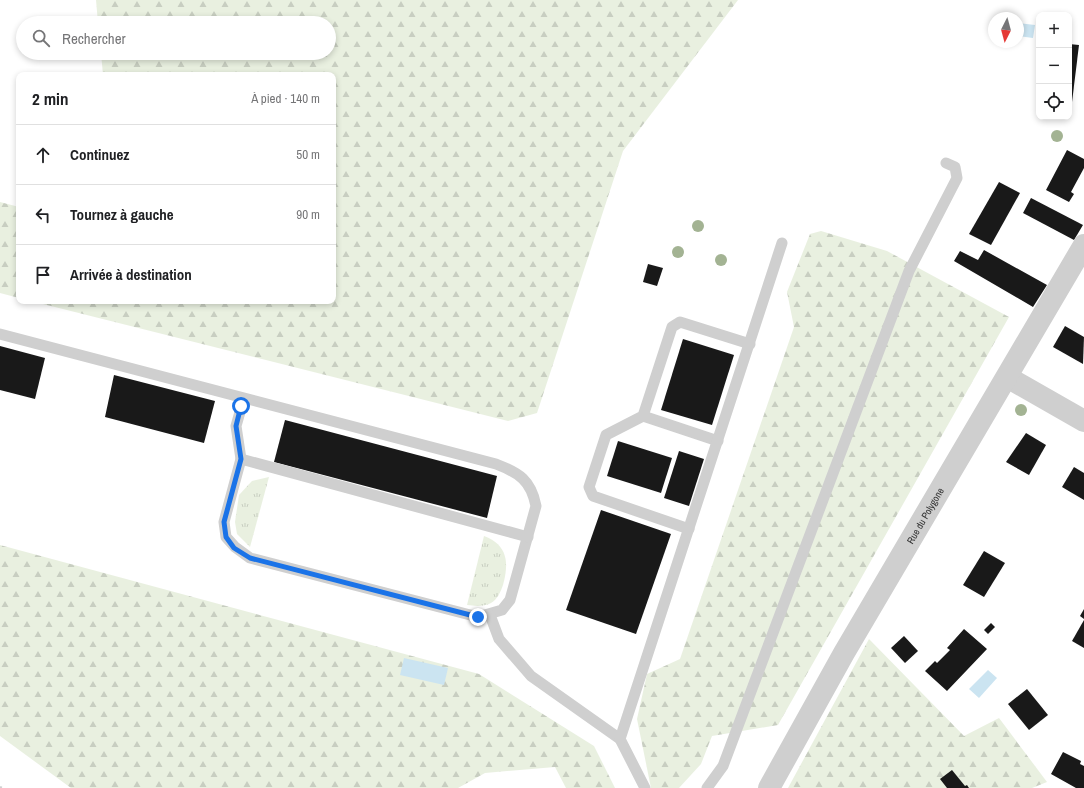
<!DOCTYPE html>
<html lang="fr">
<meta charset="utf-8">
<style>
:root{--surface:#fff;--page:#f6f6f6;--text:#202124;--muted:#757577;--line:#e0e0e0}
body{margin:0;font-family:"Archivo Narrow",sans-serif;background:var(--page);color:var(--text)}
.controls{position:absolute;right:12px;top:12px;display:grid;overflow:hidden;border-radius:8px;box-shadow:0 2px 6px #0003}
.controls button{width:36px;height:36px;display:grid;place-items:center;padding:0;border:0;border-bottom:1px solid var(--line);background:var(--surface);color:var(--text);font:20px sans-serif}
.compass{position:absolute;left:988px;top:12px;width:36px;height:36px;border-radius:50%;background:var(--surface);box-shadow:0 2px 6px #0003;rotate:186deg}
.stop{position:absolute;width:12px;height:12px;margin:-9px;border:3px solid #1a73e8;border-radius:50%;background:#fff}
.stop.end{background:#1a73e8;border-color:#fff;box-shadow:0 1px 4px #0008}
.list{margin:0;padding:0;list-style:none}
h2{display:flex;justify-content:space-between;align-items:center;height:52px;margin:0;padding:0 16px;font-size:17px}
h2 small{font-size:13px;font-weight:400;color:var(--muted)}
.list li{display:grid;grid-template-columns:26px 1fr auto;gap:12px;align-items:center;box-sizing:border-box;height:60px;padding:0 16px;border-top:1px solid var(--line)}
.list b{display:block;font-size:15px;white-space:nowrap}
.list em{font-size:13px;font-style:normal;color:var(--muted)}
.icon{flex:none;width:22px;height:22px;fill:none;stroke:currentColor;stroke-width:2;stroke-linecap:round;stroke-linejoin:round}
.map{position:relative;flex:none;width:1084px;height:788px;overflow:hidden}
.search{position:absolute;background:var(--surface);box-shadow:0 2px 6px #0003;left:16px;top:16px;width:320px;height:44px;display:flex;align-items:center;gap:10px;box-sizing:border-box;padding:0 14px;border-radius:22px;color:var(--muted);font-size:15px}
.panel{position:absolute;background:var(--surface);box-shadow:0 2px 6px #0003;left:16px;top:72px;width:320px;height:232px;border-radius:8px}
.map>svg:first-child{display:block}
</style>
<div class="map">
<svg width="1084" height="788" viewBox="0 0 1084 788">
<defs>
<pattern id="grass-tufts" width="24" height="20" patternUnits="userSpaceOnUse"><rect width="24" height="20" fill="#e9f0e0"/><path d="M3 7l-1-3M5 7V3M7 7l1-3M15 17l-1-3M17 17v-4M19 17l1-3" fill="none" stroke="#c8cec1"/></pattern>
<pattern id="forest-firs" width="22" height="20" patternUnits="userSpaceOnUse"><rect width="22" height="20" fill="#e9f0e0"/><path d="M5 1l3.5 6h-7zM16 11l3.5 6h-7z" fill="#c8cec1"/></pattern>
</defs>
<rect width="100%" height="100%" fill="#fff"/>
<!-- grass -->
<g fill="url(#grass-tufts)">
<path d="M 269,477 L 250,547 L 237,534 L 235,522 L 239,495 L 252,481 Z"/>
<path d="M 484,536 C 508,545 509,563 503,585 C 501,591 497,600 491,603 C 483,607 475,606 467,605 Z"/>
</g>
<!-- forest -->
<g fill="url(#forest-firs)">
<path d="M 96,0 L 738,0 L 623,151 L 537,413 L 508,421 L 31,301 L 333,301 L 333,75 L 103,75 L 101,53 L 329,53 L 329,23 L 98,23 Z"/>
<path d="M 0,202 L 19,207 L 19,298 L 0,293 Z"/>
<path d="M 821,231 L 887,251 L 1009,317 L 778,725 L 712,736 L 701,764 L 679,788 L 651,788 L 637,719 L 647,674 L 680,659 L 794,327 L 787,292 L 810,234 Z"/>
<path d="M 0,545 L 479,674 L 594,746 L 615,788 L 566,788 L 555,767 L 485,773 L 458,788 L 71,788 L 0,736 Z"/>
<path d="M 869,639 L 964,736 L 999,718 L 1047,782 L 1032,788 L 788,788 Z"/>
</g>
<!-- water -->
<g fill="#cbe4f1">
<path d="M 1018,23 L 1035,25 L 1033,38 L 1018,36 Z"/>
<path d="M 404,658 L 448,668 L 444,685 L 400,675 Z"/>
<path d="M 988,670 L 997,678 L 979,698 L 969,689 Z"/>
</g>
<!-- building -->
<g fill="#191919">
<path d="M 1069,44 L 1079,45 L 1072,102 L 1069,105 Z"/>
<path d="M 1067,150 L 1084,159 L 1084,168 L 1071,192 L 1074,194 L 1069,202 L 1046,190 Z"/>
<path d="M 999,182 L 1020,193 L 991,245 L 969,234 Z"/>
<path d="M 1031,198 L 1083,225 L 1074,240 L 1023,213 Z"/>
<path d="M 984,250 L 1047,285 L 1033,307 L 954,261 L 960,251 L 978,260 Z"/>
<path d="M 648,264 L 663,268 L 657,286 L 643,282 Z"/>
<path d="M 1065,326 L 1084,337 L 1083,364 L 1053,347 Z"/>
<path d="M 683,339 L 734,355 L 712,425 L 661,410 Z"/>
<path d="M 0,346 L 45,358 L 35,399 L 0,390 Z"/>
<path d="M 114,375 L 215,401 L 204,443 L 105,417 Z"/>
<path d="M 285,420 L 497,476 L 487,518 L 274,462 Z"/>
<path d="M 1026,433 L 1046,445 L 1029,475 L 1006,462 Z"/>
<path d="M 618,441 L 672,458 L 661,493 L 607,476 Z"/>
<path d="M 679,451 L 704,459 L 689,506 L 664,498 Z"/>
<path d="M 1074,467 L 1084,473 L 1084,500 L 1062,487 Z"/>
<path d="M 601,510 L 671,534 L 636,634 L 566,610 Z"/>
<path d="M 984,551 L 1005,563 L 984,597 L 963,585 Z"/>
<path d="M 1084,609 L 1084,619 L 1080,616 Z"/>
<path d="M 1084,620 L 1084,648 L 1072,641 Z"/>
<path d="M 991,623 L 995,627 L 988,634 L 984,630 Z"/>
<path d="M 964,629 L 987,649 L 947,691 L 925,671 L 935,661 L 937,663 L 950,650 L 947,648 Z"/>
<path d="M 904,636 L 918,651 L 905,663 L 891,648 Z"/>
<path d="M 1027,689 L 1048,715 L 1029,730 L 1008,704 Z"/>
<path d="M 1063,752 L 1081,761 L 1080,764 L 1084,766 L 1084,788 L 1076,788 L 1051,774 Z"/>
<path d="M 952,770 L 965,786 L 967,785 L 969,788 L 947,788 L 940,779 Z"/>
</g>
<g fill="none" stroke-linecap="round" stroke-linejoin="round">
<!-- path -->
<path stroke="#cfcfcf" stroke-width="2.5" stroke-dasharray="2 2" stroke-linecap="butt" d="M 0,787 L 2,788"/>
<!-- lane -->
<g stroke="#cfcfcf" stroke-width="11">
<path d="M 0,334 L 496,464 C 519,473 531,480 536,506 L 510,600 L 502,610 L 478,617 L 250,558 L 235,547 L 226,537 L 224,522 L 241,459 L 236,426 L 244,398"/>
<path d="M 643,416 L 718,441"/>
<path d="M 241,459 L 528,537"/>
<path d="M 689,529 L 593,496 L 589,487 L 606,435 L 643,416 L 672,327 L 680,322 L 750,344"/>
<path d="M 490,615 L 499,639 L 531,676 L 620,739 L 645,788"/>
<path d="M 620,739 L 782,243"/>
<path d="M 707,788 L 723,766 L 909,271 L 957,178 L 955,167 L 946,163"/>
</g>
<!-- street -->
<g stroke="#cfcfcf" stroke-width="22">
<path d="M 1007,377 L 1084,421"/>
<path id="s1" d="M 769,788 L 844,653 L 1084,245"/>
</g>
</g>
<!-- trees -->
<g fill="#a3b393">
<circle cx="1057" cy="136" r="6"/>
<circle cx="698" cy="226" r="6"/>
<circle cx="678" cy="252" r="6"/>
<circle cx="721" cy="260" r="6"/>
<circle cx="1021" cy="410" r="6"/>
</g>
<g fill="none" stroke-linecap="round" stroke-linejoin="round">
<!-- route -->
<path stroke="#1a73e8" stroke-width="5" d="M 241,406 L 236,426 L 241,459 L 224,522 L 226,537 L 234,548 L 250,558 L 478,617"/>
</g>
<g text-anchor="middle" stroke-width="4" stroke-linejoin="round" paint-order="stroke">
<!-- street labels -->
<g font-size="10" fill="#323232" stroke="#fff">
<text dy="4" stroke="none"><textPath href="#s1" startOffset="314">Rue du Polygone</textPath></text>
</g>
</g>
</svg>
<div class="controls">
<button>+</button>
<button>−</button>
<button><svg class="icon" aria-label="locate" viewBox="0 0 24 24"><circle cx="12" cy="12" r="6"/><path d="M12 2v4M12 18v4M2 12h4M18 12h4"/></svg></button>
</div>
<svg class="compass" viewBox="-18 -18 36 36"><path d="M0-13l5 13h-10z" fill="#e53935"/><path d="M0 13l5-13h-10z" fill="#757577"/></svg>
<div class="stop" style="left:241px;top:406px"></div>
<div class="stop end" style="left:478px;top:617px"></div>
<div class="search"><svg class="icon" aria-label="search" viewBox="0 0 24 24"><circle cx="10" cy="10" r="6"/><path d="M15 15l6 6"/></svg>Rechercher</div>
<section class="panel">
<h2>2 min<small>À pied · 140 m</small></h2>
<ul class="list">
<li><svg class="icon" aria-label="ahead" viewBox="0 0 24 24"><path d="M12 20V5M6 11l6-6 6 6"/></svg><div><b>Continuez</b></div><em>50 m</em></li>
<li><svg class="icon" aria-label="left" viewBox="0 0 24 24"><path d="M17 20v-9H6M10 6l-5 5 5 5"/></svg><div><b>Tournez à gauche</b></div><em>90 m</em></li>
<li><svg class="icon" aria-label="arrive" viewBox="0 0 24 24"><path d="M6 21V4h12l-3 4 3 4H6"/></svg><div><b>Arrivée à destination</b></div></li>
</ul>
</section>
</div>
